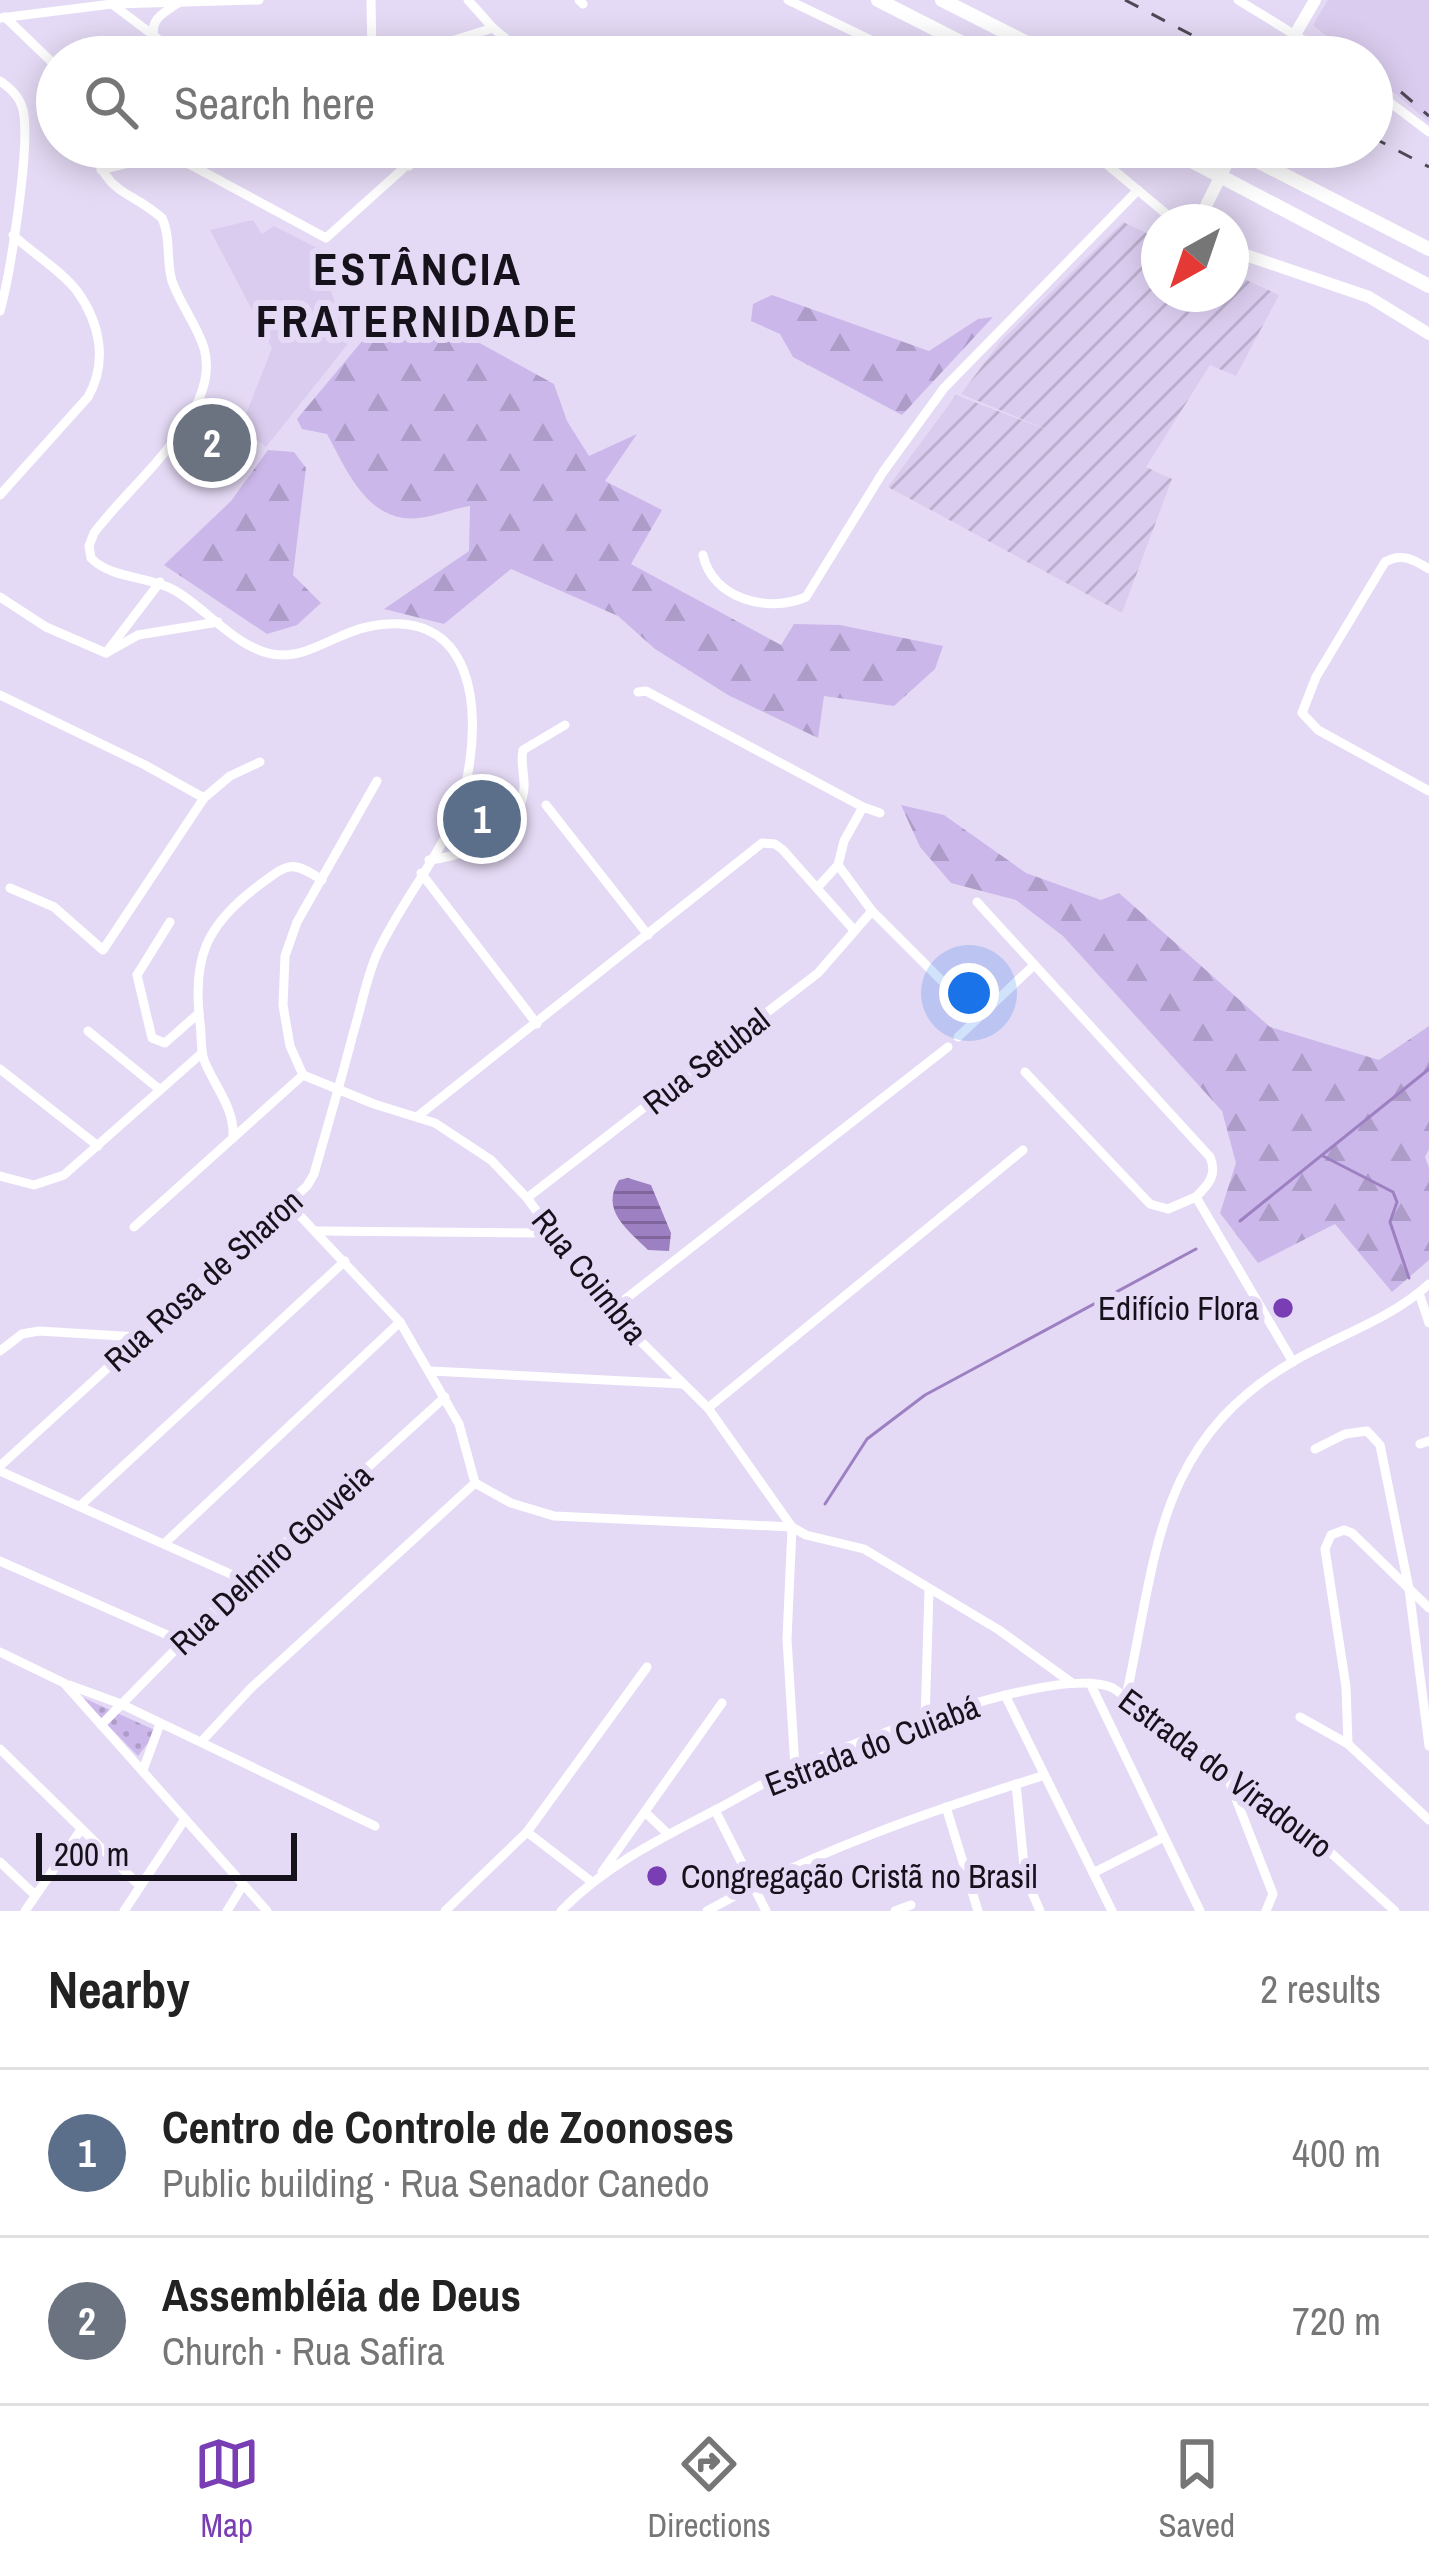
<!DOCTYPE html>
<meta charset="utf-8">
<style>
:root{--surface:#fff;--page:#f2f2f2;--text:#222;--muted:#767676;--line:#e0e0e0;--accent:#793eb4}
body{margin:0;font-family:"Archivo Narrow",sans-serif;background:var(--page);color:var(--text)}
.compass{position:absolute;left:1141px;top:204px;width:108px;height:108px;border-radius:50%;background:var(--surface);box-shadow:0 6px 30px #0003;rotate:220deg}
.scale{position:absolute;left:36px;bottom:30px;width:261px;box-sizing:border-box;padding-left:12px;border:6px solid #16121b;border-top:0;font-size:33px;line-height:42px;white-space:nowrap;color:#16121b;-webkit-text-stroke:9px #e5daf5;paint-order:stroke}
.you{position:absolute;left:969px;top:993px;width:42px;height:42px;margin:-30px;border:9px solid #fff;border-radius:50%;background:#1a73e8;box-shadow:0 0 0 18px #1a73e833}
.badge{display:grid;place-items:center;width:78px;height:78px;border-radius:50%;background:var(--accent);color:#fff;font-size:39px;font-weight:700}
.pin{position:absolute;translate:-50% -50%;border:6px solid #fff;box-shadow:0 3px 12px #0006}
.list{margin:0;padding:0;list-style:none}
h2{display:flex;justify-content:space-between;align-items:center;height:156px;margin:0;padding:0 48px;font-size:51px}
h2 small{font-size:39px;font-weight:400;color:var(--muted)}
.list li{display:grid;grid-template-columns:78px 1fr auto;gap:36px;align-items:center;box-sizing:border-box;height:168px;padding:0 48px;border-top:3px solid var(--line)}
.list b{display:block;font-size:45px;white-space:nowrap}
.list p{margin:0;font-size:39px;white-space:nowrap;color:var(--muted)}
.list em{font-size:39px;font-style:normal;color:var(--muted)}
.icon{flex:none;width:66px;height:66px;fill:none;stroke:currentColor;stroke-width:2;stroke-linecap:round;stroke-linejoin:round}
.map{position:relative;flex:none;width:1429px;height:1911px;overflow:hidden}
.search{position:absolute;background:var(--surface);box-shadow:0 6px 30px #0003;left:36px;right:36px;top:36px;height:132px;display:flex;align-items:center;gap:30px;box-sizing:border-box;padding:0 42px;border-radius:66px;color:var(--muted);font-size:45px}
.sheet{height:492px;background:var(--surface)}
nav{display:flex;justify-content:space-around;align-items:center;box-sizing:border-box;height:168px;border-top:3px solid var(--line);background:var(--surface);font-size:33px;color:var(--muted)}
nav a{display:grid;justify-items:center;gap:6px}
nav .on{color:var(--accent)}
.map>svg:first-child{display:block}
</style>
<div class="map">
<svg width="1429" height="1911" viewBox="0 0 1429 1911">
<defs>
<pattern id="industrial-furrows" width="10" height="10" patternUnits="userSpaceOnUse" patternTransform="scale(3)"><rect width="10" height="10" fill="#daccee"/><path d="M-1 1l2-2M0 10L10 0M9 11l2-2" fill="none" stroke="#baaecc"/></pattern>
<pattern id="forest-firs" width="22" height="20" patternUnits="userSpaceOnUse" patternTransform="scale(3)"><rect width="22" height="20" fill="#ccb7ea"/><path d="M5 1l3.5 6h-7zM16 11l3.5 6h-7z" fill="#ae9cc8"/></pattern>
<pattern id="park-dots" width="8" height="8" patternUnits="userSpaceOnUse" patternTransform="scale(3)"><rect width="8" height="8" fill="#ccb7ea"/><path d="M2 2h.1M6 6h.1" fill="none" stroke="#ae9cc8" stroke-width="1.8" stroke-linecap="round"/></pattern>
<pattern id="water-rules" width="6" height="5" patternUnits="userSpaceOnUse" patternTransform="scale(3)"><rect width="6" height="5" fill="#9d80c2"/><path d="M0 2.5h6" fill="none" stroke="#7f679d"/></pattern>
</defs>
<rect width="100%" height="100%" fill="#e5daf5"/>
<!-- built -->
<g fill="#daccee">
<path d="M 1328,0 L 1429,0 L 1429,122 L 1372,74 L 1372,57 L 1352,57 L 1313,25 Z"/>
<path d="M 253,220 L 262,234 L 274,226 L 319,249 L 347,345 L 266,447 L 241,427 L 272,348 L 210,230 Z"/>
</g>
<!-- industrial -->
<path fill="url(#industrial-furrows)" d="M 1123,222 L 1159,239 L 1159,294 L 1231,294 L 1231,273 L 1279,295 L 1236,376 L 1210,365 L 1146,467 L 1172,479 L 1122,613 L 888,487 L 956,395 L 1053,432 L 961,394 L 1001,341 Z"/>
<!-- forest -->
<g fill="url(#forest-firs)">
<path d="M 772,295 L 929,351 L 978,319 L 993,317 L 902,415 L 793,357 L 780,334 L 751,321 L 753,304 Z"/>
<path d="M 414,307 L 554,384 L 567,421 L 589,456 L 637,434 L 605,481 L 662,510 L 631,564 L 781,645 L 794,624 L 840,625 L 943,646 L 935,669 L 894,706 L 824,696 L 818,738 L 728,695 L 655,649 L 618,616 L 511,569 L 444,624 L 384,609 L 469,551 L 470,506 C 450,509 425,521 403,518 C 363,512 344,465 327,434 L 302,429 L 297,419 L 368,334 Z"/>
<path d="M 268,450 L 294,452 L 306,468 L 293,575 L 321,603 L 297,625 L 267,634 L 164,565 L 231,501 Z"/>
<path d="M 901,805 L 944,815 L 1026,873 L 1101,900 L 1119,893 L 1270,1027 L 1379,1060 L 1429,1026 L 1429,1149 L 1425,1157 L 1429,1168 L 1429,1260 L 1392,1292 L 1335,1224 L 1258,1263 L 1220,1213 L 1236,1163 L 1222,1111 L 1063,936 L 1016,900 L 951,883 L 920,847 Z"/>
</g>
<!-- park -->
<path fill="url(#park-dots)" d="M 79,1696 L 157,1731 L 138,1756 Z"/>
<!-- water -->
<path fill="url(#water-rules)" d="M 628,1178 L 651,1185 L 671,1233 L 669,1251 L 648,1250 C 627,1229 600,1210 619,1180 Z"/>
<g fill="none" stroke-linecap="round" stroke-linejoin="round">
<!-- stream -->
<g stroke="#9d80c2" stroke-width="3">
<path d="M 1323,1156 L 1393,1192 L 1397,1202 L 1390,1222 L 1409,1278"/>
<path d="M 1240,1221 L 1429,1069"/>
<path d="M 825,1504 L 867,1439 L 925,1395 L 1196,1249"/>
</g>
<!-- minor -->
<g stroke="#fff" stroke-width="9">
<path d="M 371,0 L 372,57"/>
<path d="M 468,0 L 493,28 L 528,57"/>
<path d="M 579,0 L 583,4"/>
<path d="M 788,0 L 906,57"/>
<path d="M 1238,0 L 1331,57"/>
<path d="M 112,4 L 182,57"/>
<path d="M 5,17 L 57,67"/>
<path d="M 0,18 L 112,4 L 259,0"/>
<path d="M 155,40 C 148,20 163,13 178,3"/>
<path d="M 400,57 L 493,28"/>
<path d="M 0,81 C 11,89 20,97 23,110 C 31,145 10,275 0,311"/>
<path d="M 1372,89 L 1429,132"/>
<path d="M 393,147 L 409,166"/>
<path d="M 1086,147 L 1176,222"/>
<path d="M 101,170 L 150,158 L 189,164 L 326,238 L 427,147"/>
<path d="M 181,434 L 228,471"/>
<path d="M 0,495 L 88,397 C 108,362 100,323 77,291 C 62,271 32,253 13,235"/>
<path d="M 703,555 C 712,598 767,614 806,597 L 883,472 L 944,388 L 1138,190"/>
<path d="M 1429,569 C 1414,560 1402,552 1385,562 L 1316,677 L 1302,713 L 1318,730 L 1429,791"/>
<path d="M 0,597 L 46,627 L 106,653"/>
<path d="M 109,649 L 160,582"/>
<path d="M 106,653 L 138,635 L 218,622"/>
<path d="M 638,692 L 646,691 L 863,807 L 880,813"/>
<path d="M 0,695 L 145,765 L 204,798"/>
<path d="M 377,781 L 297,922 L 285,956 L 283,1005 L 290,1046 L 303,1075 L 374,1104 L 435,1123 L 491,1160 L 527,1198 L 610,1311 L 708,1408 L 792,1527 L 806,1535 L 864,1549 L 999,1630 L 1072,1683"/>
<path d="M 546,805 L 648,935"/>
<path d="M 429,860 C 468,855 520,836 524,788 C 525,775 520,763 523,750 L 565,725"/>
<path d="M 838,865 L 872,911 L 977,1016"/>
<path d="M 421,873 L 537,1024"/>
<path d="M 10,888 L 54,907 L 103,950 L 204,798 L 230,776 L 260,762"/>
<path d="M 817,888 L 838,865 L 844,841 L 863,807"/>
<path d="M 977,902 L 1210,1157 C 1218,1175 1208,1185 1196,1197 L 1293,1362"/>
<path d="M 170,922 L 137,975 L 152,1038 L 165,1043 L 199,1013"/>
<path d="M 88,1031 L 159,1089"/>
<path d="M 958,1037 L 1033,966"/>
<path d="M 0,1069 L 98,1146"/>
<path d="M 1025,1072 L 1150,1204 L 1168,1209 L 1196,1197"/>
<path d="M 418,1116 L 762,843 L 775,844 L 783,850 L 853,929"/>
<path d="M 233,1137 C 235,1108 214,1086 204,1060 C 200,1048 202,1035 200,1023 C 192,958 206,925 258,886 C 288,864 290,859 322,880"/>
<path d="M 0,1176 L 34,1185 L 64,1175 L 202,1053"/>
<path d="M 527,1198 L 818,973 L 872,911"/>
<path d="M 288,1203 L 400,1322 L 459,1424 L 475,1483 L 511,1503 L 554,1516 L 792,1527"/>
<path d="M 134,1227 L 303,1075"/>
<path d="M 317,1231 L 551,1233"/>
<path d="M 1419,1293 L 1429,1323"/>
<path d="M 610,1311 L 948,1047"/>
<path d="M 0,1351 L 22,1334 L 39,1331 L 138,1337"/>
<path d="M 431,1371 L 683,1384"/>
<path d="M 708,1408 L 1023,1150"/>
<path d="M 1420,1444 L 1429,1441"/>
<path d="M 1315,1449 L 1345,1434 L 1367,1431 L 1380,1445 L 1409,1589 L 1429,1746"/>
<path d="M 0,1466 L 307,1186 L 314,1174 C 327,1128 341,1081 353,1034 C 361,1008 366,980 376,956 C 401,899 450,847 465,787 C 483,710 475,604 367,627 C 338,633 312,655 282,655 C 240,654 208,609 174,590 C 149,576 111,579 91,558 L 89,546 L 94,533 C 128,486 223,413 204,348 C 197,325 180,304 172,281 C 166,261 171,237 162,218 C 126,187 113,200 91,147"/>
<path d="M 0,1471 L 244,1580"/>
<path d="M 81,1505 L 345,1261"/>
<path d="M 792,1527 L 787,1639 L 795,1768"/>
<path d="M 166,1542 L 400,1322"/>
<path d="M 0,1561 L 181,1641"/>
<path d="M 0,1652 L 64,1683 L 267,1911"/>
<path d="M 1090,1683 L 1200,1911"/>
<path d="M 69,1685 L 121,1704 L 375,1826"/>
<path d="M 1005,1695 L 1112,1911"/>
<path d="M 1126,1697 C 1157,1556 1155,1442 1294,1361 C 1339,1335 1391,1319 1429,1284"/>
<path d="M 1300,1717 L 1348,1744 L 1429,1820"/>
<path d="M 925,1721 L 929,1591"/>
<path d="M 101,1725 L 244,1580 L 445,1397"/>
<path d="M 201,1742 L 251,1688 L 475,1483"/>
<path d="M 1348,1744 L 1346,1687 L 1325,1549 L 1331,1535 L 1344,1530 L 1352,1533 L 1429,1608"/>
<path d="M 0,1749 L 140,1886"/>
<path d="M 1224,1768 L 1273,1894 L 1266,1911"/>
<path d="M 143,1770 L 160,1724"/>
<path d="M 1016,1784 L 1025,1876 L 1040,1911"/>
<path d="M 946,1807 L 978,1911"/>
<path d="M 715,1810 L 766,1911"/>
<path d="M 645,1812 L 668,1834"/>
<path d="M 527,1832 L 592,1882"/>
<path d="M 0,1862 L 35,1895"/>
<path d="M 602,1872 L 722,1703"/>
<path d="M 1093,1873 L 1162,1838"/>
<path d="M 25,1911 L 80,1831"/>
<path d="M 124,1911 L 185,1819"/>
<path d="M 227,1911 L 243,1885"/>
<path d="M 445,1911 L 527,1832 L 647,1667"/>
<path d="M 561,1911 C 606,1864 666,1836 723,1806 C 747,1793 771,1778 796,1768 C 854,1742 1059,1663 1113,1688 L 1310,1834 L 1395,1911"/>
<path d="M 707,1911 C 812,1852 927,1812 1042,1776"/>
<path d="M 895,1911 L 911,1905"/>
</g>
<!-- major -->
<g stroke="#fff" stroke-width="12">
<path d="M 1282,57 L 1315,0"/>
<path d="M 1198,222 L 1235,147"/>
<path d="M 1231,250 L 1369,297 L 1429,334"/>
</g>
<!-- highway -->
<g stroke="#fff" stroke-width="14">
<path d="M 878,0 L 990,57"/>
<path d="M 942,0 L 1055,57"/>
<path d="M 1165,147 L 1429,286"/>
<path d="M 1230,147 L 1429,249"/>
</g>
<!-- rail -->
<g stroke="#4f4957" stroke-width="3" stroke-dasharray="15 15" stroke-linecap="butt">
<path d="M 1125,0 L 1234,57"/>
<path d="M 1401,92 L 1429,116"/>
<path d="M 1372,137 L 1429,167"/>
</g>
</g>
<!-- markers -->
<g fill="#793eb4" stroke="#e5daf5" stroke-width="4.5">
<circle cx="1283" cy="1308" r="12"/>
<circle cx="657" cy="1876" r="12"/>
</g>
<g text-anchor="middle" stroke-width="12" stroke-linejoin="round" paint-order="stroke">
<!-- street labels -->
<g font-size="33" fill="#16121b" stroke="#e5daf5">
<text transform="translate(706 1061) rotate(-38)" y="12">Rua Setubal</text>
<text transform="translate(590 1276) rotate(51)" y="12">Rua Coimbra</text>
<text transform="translate(203 1280) rotate(-42)" y="12">Rua Rosa de Sharon</text>
<text transform="translate(271 1559) rotate(-43)" y="12">Rua Delmiro Gouveia</text>
<text transform="translate(872 1745) rotate(-21)" y="12">Estrada do Cuiabá</text>
<text transform="translate(1226 1773) rotate(37)" y="12">Estrada do Viradouro</text>
</g>
<!-- poi labels -->
<g font-size="33" fill="#16121b" stroke="#e5daf5" text-anchor="end">
<text x="1259" y="1320">Edifício Flora</text>
<text x="681" y="1888" text-anchor="start">Congregação Cristã no Brasil</text>
</g>
<!-- district labels -->
<g font-size="45" font-weight="bold" letter-spacing="3" fill="#16121b" stroke="#e5daf5">
<text x="418" y="285">ESTÂNCIA<tspan x="418" dy="52">FRATERNIDADE</tspan></text>
</g>
</g>
</svg>
<svg class="compass" viewBox="-18 -18 36 36"><path d="M0-13l5 13h-10z" fill="#e53935"/><path d="M0 13l5-13h-10z" fill="#767676"/></svg>
<div class="scale">200 m</div>
<div class="you"></div>
<div class="pin badge" style="left:482px;top:819px;background:#5c6f8a">1</div>
<div class="pin badge" style="left:212px;top:443px;background:#6b7280">2</div>
<div class="search"><svg class="icon" aria-label="search" viewBox="0 0 24 24"><circle cx="10" cy="10" r="6"/><path d="M15 15l6 6"/></svg>Search here</div>
</div>
<section class="sheet">
<h2>Nearby<small>2 results</small></h2>
<ul class="list">
<li><span class="badge" style="background:#5c6f8a">1</span><div><b>Centro de Controle de Zoonoses</b><p>Public building · Rua Senador Canedo</p></div><em>400 m</em></li>
<li><span class="badge" style="background:#6b7280">2</span><div><b>Assembléia de Deus</b><p>Church · Rua Safira</p></div><em>720 m</em></li>
</ul>
</section>
<nav>
<a class="on"><svg class="icon" aria-label="map" viewBox="0 0 24 24"><path d="M3 6l6-2 6 2 6-2v14l-6 2-6-2-6 2zM9 4v14M15 6v14"/></svg>Map</a>
<a><svg class="icon" aria-label="directions" viewBox="0 0 24 24"><path d="M12 3l9 9-9 9-9-9zM9 14v-3h6M13 9l2 2-2 2"/></svg>Directions</a>
<a><svg class="icon" aria-label="saved" viewBox="0 0 24 24"><path d="M7 4h10v16l-5-4-5 4z"/></svg>Saved</a>
</nav>
